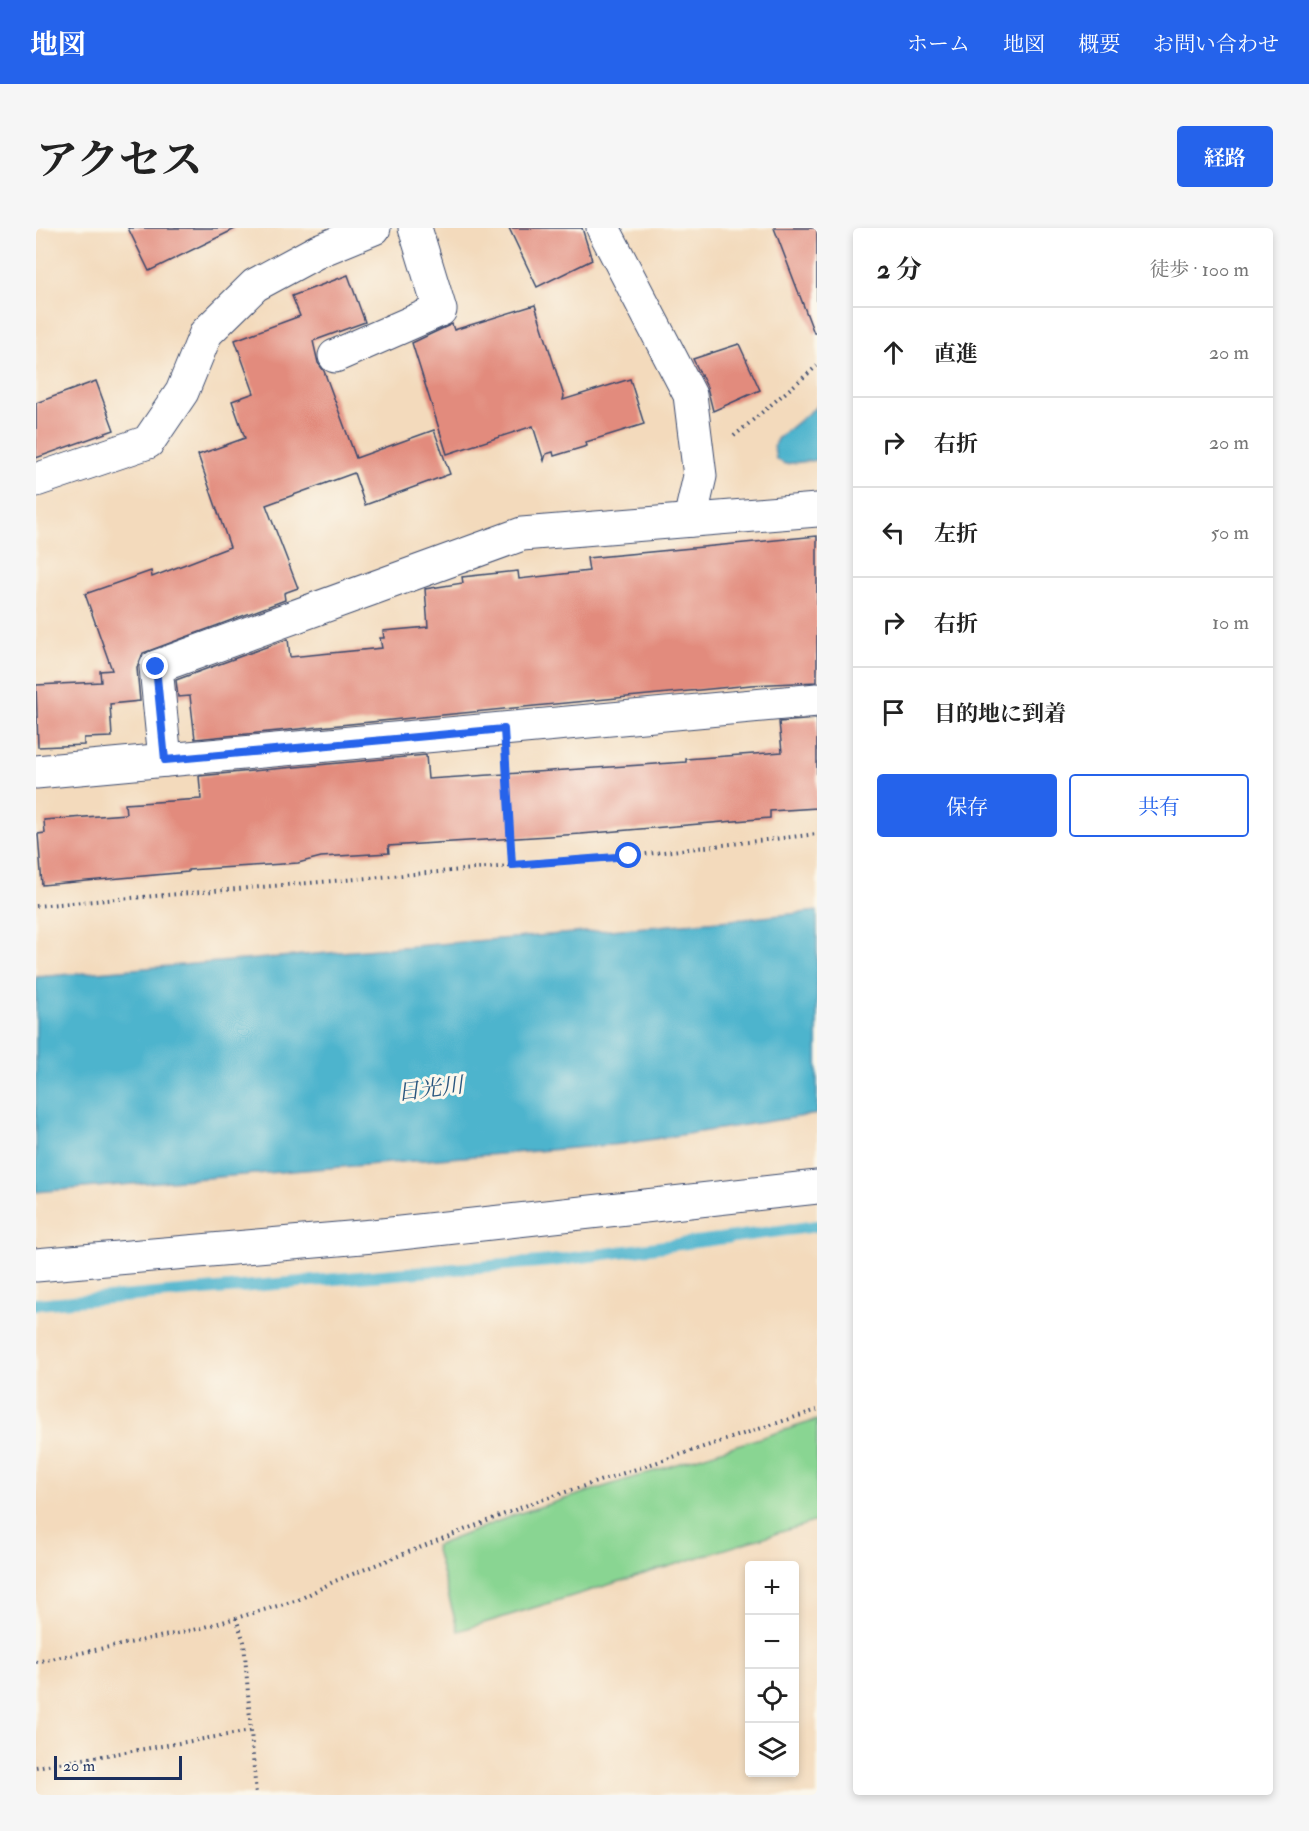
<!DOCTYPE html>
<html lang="ja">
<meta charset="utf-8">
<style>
:root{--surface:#fff;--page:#f6f6f6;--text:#222;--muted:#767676;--line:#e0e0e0;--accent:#2563eb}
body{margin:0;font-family:"IM FELL Double Pica","Noto Serif JP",serif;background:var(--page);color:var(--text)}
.controls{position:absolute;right:18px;bottom:18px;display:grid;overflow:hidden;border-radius:6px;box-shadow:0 3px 9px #0003}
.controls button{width:54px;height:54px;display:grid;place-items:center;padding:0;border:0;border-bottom:2px solid var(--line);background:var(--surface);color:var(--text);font:30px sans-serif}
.scale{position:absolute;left:18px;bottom:15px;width:128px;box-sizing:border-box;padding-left:6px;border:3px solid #1b2f5e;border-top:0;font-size:16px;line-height:21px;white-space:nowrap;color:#1b2f5e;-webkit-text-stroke:4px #fbf7ec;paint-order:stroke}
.stop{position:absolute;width:18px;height:18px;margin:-14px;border:4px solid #2563eb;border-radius:50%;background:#fff}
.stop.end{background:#2563eb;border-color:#fff;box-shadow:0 2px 6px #0008}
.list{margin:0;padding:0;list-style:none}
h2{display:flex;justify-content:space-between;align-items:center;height:78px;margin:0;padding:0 24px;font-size:26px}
h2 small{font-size:20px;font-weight:400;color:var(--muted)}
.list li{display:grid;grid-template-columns:39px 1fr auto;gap:18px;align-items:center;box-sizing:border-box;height:90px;padding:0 24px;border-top:2px solid var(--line)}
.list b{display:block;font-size:22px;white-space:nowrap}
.list em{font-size:20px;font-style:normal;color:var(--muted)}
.actions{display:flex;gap:12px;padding:18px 24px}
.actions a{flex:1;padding:14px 0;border:2px solid var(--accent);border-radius:6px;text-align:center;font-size:21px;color:var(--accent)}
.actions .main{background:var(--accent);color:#fff}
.icon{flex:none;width:33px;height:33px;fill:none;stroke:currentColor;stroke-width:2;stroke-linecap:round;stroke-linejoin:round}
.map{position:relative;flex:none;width:781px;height:1567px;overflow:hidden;border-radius:6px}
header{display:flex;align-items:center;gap:36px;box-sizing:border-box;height:84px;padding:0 30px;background:var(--accent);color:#fff}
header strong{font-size:28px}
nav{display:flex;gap:33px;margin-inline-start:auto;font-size:21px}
.intro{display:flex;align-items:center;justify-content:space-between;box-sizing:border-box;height:144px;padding:0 36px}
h1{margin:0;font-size:42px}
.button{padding:15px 27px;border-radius:6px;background:var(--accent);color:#fff;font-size:21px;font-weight:700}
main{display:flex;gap:36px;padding:0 36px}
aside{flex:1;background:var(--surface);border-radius:6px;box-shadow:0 3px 9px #0003}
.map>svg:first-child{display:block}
</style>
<header>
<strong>地図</strong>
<nav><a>ホーム</a><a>地図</a><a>概要</a><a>お問い合わせ</a></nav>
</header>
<div class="intro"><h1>アクセス</h1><a class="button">経路</a></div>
<main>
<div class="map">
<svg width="781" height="1567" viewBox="0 0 781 1567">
<rect width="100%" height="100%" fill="#fbf7ec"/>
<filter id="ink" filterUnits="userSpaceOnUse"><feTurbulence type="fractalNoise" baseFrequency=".0167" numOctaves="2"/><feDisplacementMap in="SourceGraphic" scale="12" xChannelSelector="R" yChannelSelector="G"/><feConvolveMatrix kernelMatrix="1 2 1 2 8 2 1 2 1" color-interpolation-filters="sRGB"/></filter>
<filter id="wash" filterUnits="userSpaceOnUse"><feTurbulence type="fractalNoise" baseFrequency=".008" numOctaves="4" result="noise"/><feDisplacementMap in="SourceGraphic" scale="24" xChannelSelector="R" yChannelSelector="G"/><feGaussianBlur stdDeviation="1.35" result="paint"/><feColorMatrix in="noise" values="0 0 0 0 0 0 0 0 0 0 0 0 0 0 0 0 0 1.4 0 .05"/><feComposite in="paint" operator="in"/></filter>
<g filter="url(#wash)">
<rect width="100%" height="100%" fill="#f3dabc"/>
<!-- green -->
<path fill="#89d592" stroke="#528278" stroke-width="1.5" d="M 781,1192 L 781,1293 L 422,1403 L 399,1318 L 478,1287 Z"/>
<!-- water -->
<g fill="#4eb4cd" stroke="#347296" stroke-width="1.5">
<path d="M 781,178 L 781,232 L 749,236 L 740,231 L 738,219 L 741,211 Z"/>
<path d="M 781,683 L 781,886 L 586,916 L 0,964 L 0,749 L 708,691 Z"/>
</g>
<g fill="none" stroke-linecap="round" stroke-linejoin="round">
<!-- stream -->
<path stroke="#4eb4cd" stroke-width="12" d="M 0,1076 L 515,1033 L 781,998"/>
</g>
<g id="blocks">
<!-- building -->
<g fill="#e28b7d">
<path d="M 92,0 L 201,0 L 113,43 Z"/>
<path d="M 473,0 L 546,0 L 556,32 L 501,59 Z"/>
<path d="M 738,0 L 781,0 L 781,105 L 778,105 Z"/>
<path d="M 312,47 L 329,94 L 277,113 L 282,135 L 288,143 L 320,230 L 398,202 L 414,246 L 329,277 L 318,245 L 230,277 L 262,360 L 248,365 L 249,372 L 107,425 L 101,440 L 104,473 L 74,476 L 76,509 L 48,510 L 48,517 L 2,519 L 0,457 L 65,454 L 64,443 L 76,442 L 49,366 L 115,343 L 116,349 L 194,319 L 162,227 L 209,210 L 196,173 L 218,165 L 199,112 L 264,88 L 256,68 Z"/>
<path d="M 499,77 L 528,168 L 527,172 L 594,151 L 608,196 L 550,214 L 551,218 L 518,228 L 517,224 L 510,226 L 508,233 L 497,198 L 411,226 L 376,115 L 416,96 L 418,102 Z"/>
<path d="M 703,116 L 724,162 L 677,183 L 671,159 L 657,131 Z"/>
<path d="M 60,153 L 78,202 L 0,230 L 0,175 Z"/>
<path d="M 781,308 L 781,454 L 715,457 L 159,511 L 154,468 L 142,469 L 140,452 L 252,411 L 254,429 L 346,420 L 344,410 L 348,410 L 347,403 L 392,399 L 389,361 L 427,355 L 426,349 L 482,343 L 483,351 L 553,343 L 551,330 Z"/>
<path d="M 781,491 L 781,580 L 734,583 L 734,590 L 545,606 L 352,618 L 353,625 L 285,629 L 262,635 L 152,642 L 152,644 L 6,657 L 2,606 L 9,605 L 8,592 L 90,586 L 89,576 L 165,571 L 163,548 L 390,527 L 392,551 L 650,534 L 650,531 L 746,524 L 743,494 Z"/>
</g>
</g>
</g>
<g filter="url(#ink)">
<use href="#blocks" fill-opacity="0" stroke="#3b496c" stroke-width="1.5"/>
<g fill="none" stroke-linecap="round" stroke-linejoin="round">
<defs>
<g id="minor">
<path d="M 567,0 L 654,167 L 664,248 L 654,292"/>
<path d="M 299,128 L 404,82 L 379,0"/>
<path d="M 0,252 L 112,214 L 146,164 L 170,105 L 219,57 L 282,23 L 338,0"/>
<path d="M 129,532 L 120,439 L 486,306 L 781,282"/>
<path d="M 0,544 L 781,472"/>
<path d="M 0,1037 L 337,1008 L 781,959"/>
</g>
</defs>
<!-- minor casing -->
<use href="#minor" stroke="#3b496c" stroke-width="35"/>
<!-- path -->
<g stroke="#3b496c" stroke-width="4" stroke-dasharray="1.5 4.5" stroke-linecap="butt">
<path d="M 698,208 L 781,138"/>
<path d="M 470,539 L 476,637"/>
<path d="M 0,678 L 593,628 L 781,606"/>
<path d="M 200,1390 L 208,1414 L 220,1567"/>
<path d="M 0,1434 L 162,1401 L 262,1372 L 299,1353 L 499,1274 L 781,1182"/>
<path d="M 0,1539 L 215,1503"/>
</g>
<!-- minor -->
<use href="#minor" stroke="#fff" stroke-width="33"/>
</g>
</g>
<g fill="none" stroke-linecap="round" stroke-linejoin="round" filter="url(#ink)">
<!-- route -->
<path stroke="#2563eb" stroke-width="8" d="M 120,439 L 129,532 L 468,501 L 476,637 L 593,628"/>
</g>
<g text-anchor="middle" stroke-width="6" stroke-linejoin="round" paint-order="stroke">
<!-- water labels -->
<g font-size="22" font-style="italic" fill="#2a577f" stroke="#fbf7ec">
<text transform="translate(394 860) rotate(-7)" y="8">日光川</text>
</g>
</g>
</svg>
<div class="controls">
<button>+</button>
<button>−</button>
<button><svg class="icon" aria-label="locate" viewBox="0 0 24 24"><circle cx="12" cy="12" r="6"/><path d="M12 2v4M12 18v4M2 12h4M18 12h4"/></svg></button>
<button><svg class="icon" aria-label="layers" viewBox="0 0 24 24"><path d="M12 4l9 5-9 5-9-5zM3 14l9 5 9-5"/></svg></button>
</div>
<div class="scale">20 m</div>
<div class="stop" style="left:593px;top:628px"></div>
<div class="stop end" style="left:120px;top:439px"></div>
</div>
<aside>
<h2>2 分<small>徒歩 · 100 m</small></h2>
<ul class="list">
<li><svg class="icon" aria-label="ahead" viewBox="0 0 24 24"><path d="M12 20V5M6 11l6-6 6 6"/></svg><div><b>直進</b></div><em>20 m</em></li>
<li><svg class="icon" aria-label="right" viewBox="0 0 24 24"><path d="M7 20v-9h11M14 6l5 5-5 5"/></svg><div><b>右折</b></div><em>20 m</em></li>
<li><svg class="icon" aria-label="left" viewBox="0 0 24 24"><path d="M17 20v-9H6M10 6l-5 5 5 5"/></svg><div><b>左折</b></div><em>50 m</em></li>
<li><svg class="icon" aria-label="right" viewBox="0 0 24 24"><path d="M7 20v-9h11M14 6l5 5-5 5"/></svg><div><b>右折</b></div><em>10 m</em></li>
<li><svg class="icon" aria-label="arrive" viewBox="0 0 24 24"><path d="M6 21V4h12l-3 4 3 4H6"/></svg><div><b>目的地に到着</b></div></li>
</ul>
<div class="actions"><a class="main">保存</a><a>共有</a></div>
</aside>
</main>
